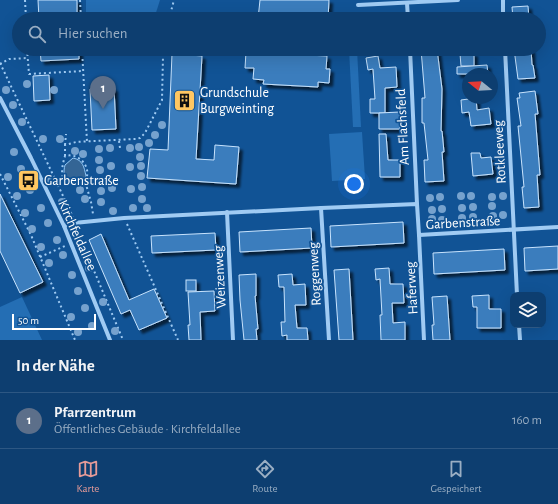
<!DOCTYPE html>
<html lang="de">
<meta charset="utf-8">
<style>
:root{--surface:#0d3e70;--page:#164575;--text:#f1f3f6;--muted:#9aaec3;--line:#2d5783;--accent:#e69b98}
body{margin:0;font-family:"Alegreya Sans",sans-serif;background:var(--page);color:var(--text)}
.controls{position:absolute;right:12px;bottom:12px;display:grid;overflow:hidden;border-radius:8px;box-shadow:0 4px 16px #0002}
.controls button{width:36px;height:36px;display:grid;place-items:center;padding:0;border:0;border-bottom:1px solid var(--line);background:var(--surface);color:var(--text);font:20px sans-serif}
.compass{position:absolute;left:462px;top:68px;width:36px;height:36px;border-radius:50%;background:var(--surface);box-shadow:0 4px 16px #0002;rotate:288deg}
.scale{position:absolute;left:12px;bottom:10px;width:84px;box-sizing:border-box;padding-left:4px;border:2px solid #fff;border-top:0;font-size:11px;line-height:14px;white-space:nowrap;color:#fff;-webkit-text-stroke:3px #115395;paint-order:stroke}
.you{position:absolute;left:354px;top:184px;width:14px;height:14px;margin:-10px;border:3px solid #fff;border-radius:50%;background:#1a73e8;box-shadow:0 0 0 6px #1a73e833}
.badge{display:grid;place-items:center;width:26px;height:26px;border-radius:50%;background:var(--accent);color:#fff;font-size:13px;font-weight:700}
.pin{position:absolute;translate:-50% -33px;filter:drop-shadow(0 1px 2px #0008)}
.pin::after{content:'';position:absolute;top:21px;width:14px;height:12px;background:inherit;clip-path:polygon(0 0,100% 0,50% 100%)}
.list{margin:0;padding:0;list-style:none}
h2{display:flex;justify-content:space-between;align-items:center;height:52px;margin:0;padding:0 16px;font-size:17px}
h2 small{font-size:13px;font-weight:400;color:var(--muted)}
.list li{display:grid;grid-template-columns:26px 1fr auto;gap:12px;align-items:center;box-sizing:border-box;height:56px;padding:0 16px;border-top:1px solid var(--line)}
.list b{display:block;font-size:15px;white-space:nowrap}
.list p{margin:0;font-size:13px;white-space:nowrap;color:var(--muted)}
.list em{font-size:13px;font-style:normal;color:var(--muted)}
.icon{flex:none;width:22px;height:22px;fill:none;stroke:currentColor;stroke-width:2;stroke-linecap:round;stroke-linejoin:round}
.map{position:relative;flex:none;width:558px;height:340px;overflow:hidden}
.search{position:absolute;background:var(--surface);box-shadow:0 4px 16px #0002;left:12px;right:12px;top:12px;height:44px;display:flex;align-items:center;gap:10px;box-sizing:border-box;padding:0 14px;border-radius:22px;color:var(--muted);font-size:15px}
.sheet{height:108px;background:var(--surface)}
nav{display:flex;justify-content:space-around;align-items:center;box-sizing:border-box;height:56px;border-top:1px solid var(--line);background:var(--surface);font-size:11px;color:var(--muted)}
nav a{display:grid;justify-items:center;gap:2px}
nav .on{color:var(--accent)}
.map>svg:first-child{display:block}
</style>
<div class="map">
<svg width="558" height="340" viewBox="0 0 558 340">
<defs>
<filter id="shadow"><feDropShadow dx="3.5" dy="3.5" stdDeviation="1" flood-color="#0009"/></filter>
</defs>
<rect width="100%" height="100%" fill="#115395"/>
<!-- green -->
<g fill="#246eb4">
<path d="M 86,0 L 160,0 L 154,19 L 86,19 Z"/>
<path d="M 349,49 L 357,49 L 361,127 L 353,127 Z"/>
<path d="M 362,132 L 365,179 L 332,181 L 329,134 Z"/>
<path d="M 22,297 L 42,340 L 0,340 L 0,307 Z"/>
</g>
<!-- water -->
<path fill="#346595" stroke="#92c7f6" d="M 73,158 C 83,160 84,167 86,176 L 83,180 C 70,183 61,180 65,165 Z"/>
<!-- building -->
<g fill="#3a7dbd" stroke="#c8e3fd" filter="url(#shadow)">
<path d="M 38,0 L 77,0 L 77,19 L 39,19 Z"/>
<path d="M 260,0 L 329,0 L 328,19 L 258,19 Z"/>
<path d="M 528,6 L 529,19 L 513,19 L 512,7 Z"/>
<path d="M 40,49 L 79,49 L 79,59 L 41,61 Z"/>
<path d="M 180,49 L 190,49 L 190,55 L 202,56 L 196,159 L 214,160 L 215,145 L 239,147 L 236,184 L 147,178 L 150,149 L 168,150 L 172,54 L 180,55 Z"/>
<path d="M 421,49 L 437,49 L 442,89 L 441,131 L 442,131 L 444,152 L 442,152 L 444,181 L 425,182 L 424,160 L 428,160 L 424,123 L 422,123 L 422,98 L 425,98 Z"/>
<path d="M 514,49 L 531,49 L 532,65 L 533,65 L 535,78 L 518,79 Z"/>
<path d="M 246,52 L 327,56 L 326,69 L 330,69 L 329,83 L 318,82 L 318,87 L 263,84 L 264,80 L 253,79 L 254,68 L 245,68 Z"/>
<path d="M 474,53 L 474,66 L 461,66 L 460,54 Z"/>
<path d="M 378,56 L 380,68 L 396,67 L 397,87 L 385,88 L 385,113 L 370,113 L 370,99 L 375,99 L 373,69 L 368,70 L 366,58 Z"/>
<path d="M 487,65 L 488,74 L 457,74 L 457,67 Z"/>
<path d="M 49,75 L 50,100 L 34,101 L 33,76 Z"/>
<path d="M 114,88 L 116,129 L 92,130 L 90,89 Z"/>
<path d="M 535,91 L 538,114 L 535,114 L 540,175 L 537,175 L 539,207 L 524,208 L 522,187 L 524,187 L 518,126 L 521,126 L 517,98 L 520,98 L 519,93 Z"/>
<path d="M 476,98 L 477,110 L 489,108 L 491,124 L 471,126 L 469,112 L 462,113 L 461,100 Z"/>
<path d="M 400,112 L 400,129 L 379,129 L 379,113 Z"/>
<path d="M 379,134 L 386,134 L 388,160 L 400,160 L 400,177 L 380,177 Z"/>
<path d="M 471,153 L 480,153 L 481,158 L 491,157 L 493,174 L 473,176 Z"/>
<path d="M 0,194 L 43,282 L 20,293 L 0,251 Z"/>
<path d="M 403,222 L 404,243 L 331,247 L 330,226 Z"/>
<path d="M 311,228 L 312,248 L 240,252 L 239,232 Z"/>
<path d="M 215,233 L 216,250 L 152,253 L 151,236 Z"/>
<path d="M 101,234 L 129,300 L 154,289 L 167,318 L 139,330 L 130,310 L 121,314 L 89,240 Z"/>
<path d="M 558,246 L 558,269 L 525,271 L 524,248 Z"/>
<path d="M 504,249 L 505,270 L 434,274 L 433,253 Z"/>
<path d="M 389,268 L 390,284 L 403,284 L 404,303 L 392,303 L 393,323 L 405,322 L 405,340 L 381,340 L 380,315 L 382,315 L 380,279 L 376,280 L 375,269 Z"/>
<path d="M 349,269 L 353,340 L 339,340 L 334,270 Z"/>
<path d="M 256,274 L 256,296 L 255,296 L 258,329 L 256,329 L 257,340 L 244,340 L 240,300 L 239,275 Z"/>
<path d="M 292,274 L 293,285 L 305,284 L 306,305 L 295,305 L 297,328 L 307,328 L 308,340 L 287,340 L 287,335 L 282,336 L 281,322 L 285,322 L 284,287 L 279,287 L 278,275 Z"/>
<rect x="186" y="280" width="10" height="11"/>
<path d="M 214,291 L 215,311 L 200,312 L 201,340 L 189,340 L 188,325 L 190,325 L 188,292 Z"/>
<path d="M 489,295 L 489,309 L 501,309 L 501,328 L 477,328 L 477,307 L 473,307 L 472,296 Z"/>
<path d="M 447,296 L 450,340 L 433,340 L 432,325 L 434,325 L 432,297 Z"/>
</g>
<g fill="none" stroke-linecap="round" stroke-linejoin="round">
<!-- path -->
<g stroke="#a0cbf3" stroke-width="2" stroke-dasharray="2 3" stroke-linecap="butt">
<path d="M 25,0 L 26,19"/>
<path d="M 80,0 L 81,19"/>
<path d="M 169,19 L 174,0"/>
<path d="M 27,49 L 29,74 L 83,71"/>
<path d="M 82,49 L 87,142"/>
<path d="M 0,63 L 73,217"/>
<path d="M 0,64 L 9,59 L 28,58"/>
<path d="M 119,141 L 120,148"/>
<path d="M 65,145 L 66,134"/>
<path d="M 65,156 L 65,145 L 76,142 L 136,139 L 140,138 L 145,133 L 162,100 L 163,56 L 165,49"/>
<path d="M 0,174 L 31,235 L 75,340"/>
<path d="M 85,181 C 93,168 79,152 65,156 C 62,166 59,179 69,185 L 85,181 L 91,202 L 93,214"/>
<path d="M 127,224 L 178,340"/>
<path d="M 77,230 L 123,340"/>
<path d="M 40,257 L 65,246"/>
</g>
<!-- minor -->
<g stroke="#a0cbf3" stroke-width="4">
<path d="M 503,0 L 503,19"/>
<path d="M 407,3 L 408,19"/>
<path d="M 358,5 L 458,0"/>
<path d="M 410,49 L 417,204"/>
<path d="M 505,49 L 517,295"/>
<path d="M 0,98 L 31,158 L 64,226 L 110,340"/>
<path d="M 321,208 L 329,340"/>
<path d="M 227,212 L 233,340"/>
<path d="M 64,226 L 74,223 L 124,218 L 321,208 L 417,204 L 419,235 L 558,227"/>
<path d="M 419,235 L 424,340"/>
<path d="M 519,325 L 520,340"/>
</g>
</g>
<!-- trees -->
<g fill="#76a2ce">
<circle cx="27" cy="84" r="4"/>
<circle cx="6" cy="90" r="4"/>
<circle cx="54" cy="90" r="4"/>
<circle cx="13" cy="105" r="4"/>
<circle cx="22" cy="122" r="4"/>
<circle cx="162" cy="125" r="4"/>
<circle cx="155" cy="135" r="4"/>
<circle cx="43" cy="139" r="4"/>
<circle cx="60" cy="139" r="4"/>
<circle cx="149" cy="143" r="4"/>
<circle cx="139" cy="147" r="4"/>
<circle cx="110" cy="148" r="4"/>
<circle cx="130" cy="148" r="4"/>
<circle cx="99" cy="149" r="4"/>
<circle cx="75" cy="151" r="4"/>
<circle cx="14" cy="152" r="4"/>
<circle cx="83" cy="154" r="4"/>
<circle cx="140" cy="157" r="4"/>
<circle cx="99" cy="160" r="4"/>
<circle cx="111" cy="166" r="4"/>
<circle cx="141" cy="166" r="4"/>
<circle cx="130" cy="167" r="4"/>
<circle cx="21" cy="169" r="4"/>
<circle cx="100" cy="170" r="4"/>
<circle cx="141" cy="176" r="4"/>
<circle cx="8" cy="177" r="4"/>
<circle cx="50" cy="179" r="4"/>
<circle cx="100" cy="181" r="4"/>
<circle cx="142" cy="187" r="4"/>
<circle cx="112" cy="188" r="4"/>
<circle cx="131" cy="189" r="4"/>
<circle cx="30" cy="190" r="4"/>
<circle cx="80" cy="190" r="4"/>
<circle cx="101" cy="191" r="4"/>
<circle cx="17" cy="196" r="4"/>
<circle cx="461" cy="196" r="4"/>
<circle cx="471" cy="196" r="4"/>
<circle cx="503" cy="196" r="4"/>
<circle cx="440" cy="197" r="4"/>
<circle cx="492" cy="197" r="4"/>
<circle cx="430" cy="198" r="4"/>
<circle cx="85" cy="199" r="4"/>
<circle cx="142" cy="199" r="4"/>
<circle cx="62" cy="202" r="4"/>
<circle cx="101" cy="202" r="4"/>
<circle cx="492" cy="206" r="4"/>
<circle cx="473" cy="207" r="4"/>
<circle cx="41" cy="208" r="4"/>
<circle cx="133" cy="208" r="4"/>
<circle cx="147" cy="208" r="4"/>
<circle cx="462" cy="208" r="4"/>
<circle cx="442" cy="209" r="4"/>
<circle cx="432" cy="210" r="4"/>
<circle cx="113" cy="211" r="4"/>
<circle cx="25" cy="213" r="4"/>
<circle cx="503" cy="215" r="4"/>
<circle cx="493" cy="216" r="4"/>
<circle cx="473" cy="217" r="4"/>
<circle cx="462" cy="218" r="4"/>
<circle cx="432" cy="219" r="4"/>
<circle cx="442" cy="220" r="4"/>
<circle cx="48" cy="223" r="4"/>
<circle cx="32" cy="229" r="4"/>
<circle cx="57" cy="240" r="4"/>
<circle cx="41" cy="247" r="4"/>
<circle cx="63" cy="255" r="4"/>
<circle cx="49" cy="263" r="4"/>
<circle cx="89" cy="268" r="4"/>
<circle cx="72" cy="275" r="4"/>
<circle cx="78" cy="291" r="4"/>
<circle cx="103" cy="302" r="4"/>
<circle cx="85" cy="308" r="4"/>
<circle cx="71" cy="317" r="4"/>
<circle cx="92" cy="326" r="4"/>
<circle cx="115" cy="331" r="4"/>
<circle cx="78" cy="332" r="4"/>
</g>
<!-- icons -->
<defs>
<symbol id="building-square" viewBox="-11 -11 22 22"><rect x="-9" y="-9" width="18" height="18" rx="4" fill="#ffc762" stroke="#115395"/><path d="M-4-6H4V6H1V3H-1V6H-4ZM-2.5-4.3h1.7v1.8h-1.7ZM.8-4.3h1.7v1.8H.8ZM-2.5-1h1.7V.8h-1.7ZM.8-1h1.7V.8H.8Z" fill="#111"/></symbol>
<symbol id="bus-square" viewBox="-11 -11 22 22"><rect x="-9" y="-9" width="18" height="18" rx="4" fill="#ffc762" stroke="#115395"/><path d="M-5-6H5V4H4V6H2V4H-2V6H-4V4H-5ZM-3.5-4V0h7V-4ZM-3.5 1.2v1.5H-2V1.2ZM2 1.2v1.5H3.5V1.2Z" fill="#111"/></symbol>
</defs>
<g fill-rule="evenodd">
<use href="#building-square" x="172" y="88" width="25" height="25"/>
<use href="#bus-square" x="16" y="168" width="25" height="25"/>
</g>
<g text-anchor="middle" stroke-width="3.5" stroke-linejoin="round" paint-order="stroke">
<!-- poi labels -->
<g font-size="14" fill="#fff" stroke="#115395" text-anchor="start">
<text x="200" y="97">Grundschule<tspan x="200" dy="16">Burgweinting</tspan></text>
<text x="44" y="185">Garbenstraße</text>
</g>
<!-- street labels -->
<g font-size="14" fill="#fff" stroke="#115395">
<text transform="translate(402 127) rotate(-93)" y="5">Am Flachsfeld</text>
<text transform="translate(499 152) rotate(-93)" y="5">Rotkleeweg</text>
<text transform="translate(463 222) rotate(-3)" y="5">Garbenstraße</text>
<text transform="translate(78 235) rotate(66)" y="5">Kirchfeldallee</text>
<text transform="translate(314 274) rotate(-93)" y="5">Roggenweg</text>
<text transform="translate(219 277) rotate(-93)" y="5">Weizenweg</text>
<text transform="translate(411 288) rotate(-93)" y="5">Haferweg</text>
</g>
</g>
</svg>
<div class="controls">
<button><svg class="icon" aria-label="layers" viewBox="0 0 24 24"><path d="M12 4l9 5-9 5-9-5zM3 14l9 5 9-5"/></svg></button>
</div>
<svg class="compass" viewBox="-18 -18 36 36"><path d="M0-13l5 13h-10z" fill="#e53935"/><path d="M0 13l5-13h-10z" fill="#9aaec3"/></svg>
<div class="scale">50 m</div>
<div class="you"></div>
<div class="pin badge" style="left:103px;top:109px;background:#5c6f8a">1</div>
<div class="search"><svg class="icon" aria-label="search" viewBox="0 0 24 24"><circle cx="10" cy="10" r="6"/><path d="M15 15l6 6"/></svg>Hier suchen</div>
</div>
<section class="sheet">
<h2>In der Nähe<small></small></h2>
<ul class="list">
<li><span class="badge" style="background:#5c6f8a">1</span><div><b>Pfarrzentrum</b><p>Öffentliches Gebäude · Kirchfeldallee</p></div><em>160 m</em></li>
</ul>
</section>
<nav>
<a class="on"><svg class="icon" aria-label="map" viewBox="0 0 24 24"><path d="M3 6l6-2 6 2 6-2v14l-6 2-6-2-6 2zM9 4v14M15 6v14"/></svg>Karte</a>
<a><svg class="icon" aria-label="directions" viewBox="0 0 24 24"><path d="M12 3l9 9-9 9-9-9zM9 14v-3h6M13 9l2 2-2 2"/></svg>Route</a>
<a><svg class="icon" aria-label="saved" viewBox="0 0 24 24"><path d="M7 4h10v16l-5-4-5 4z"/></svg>Gespeichert</a>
</nav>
